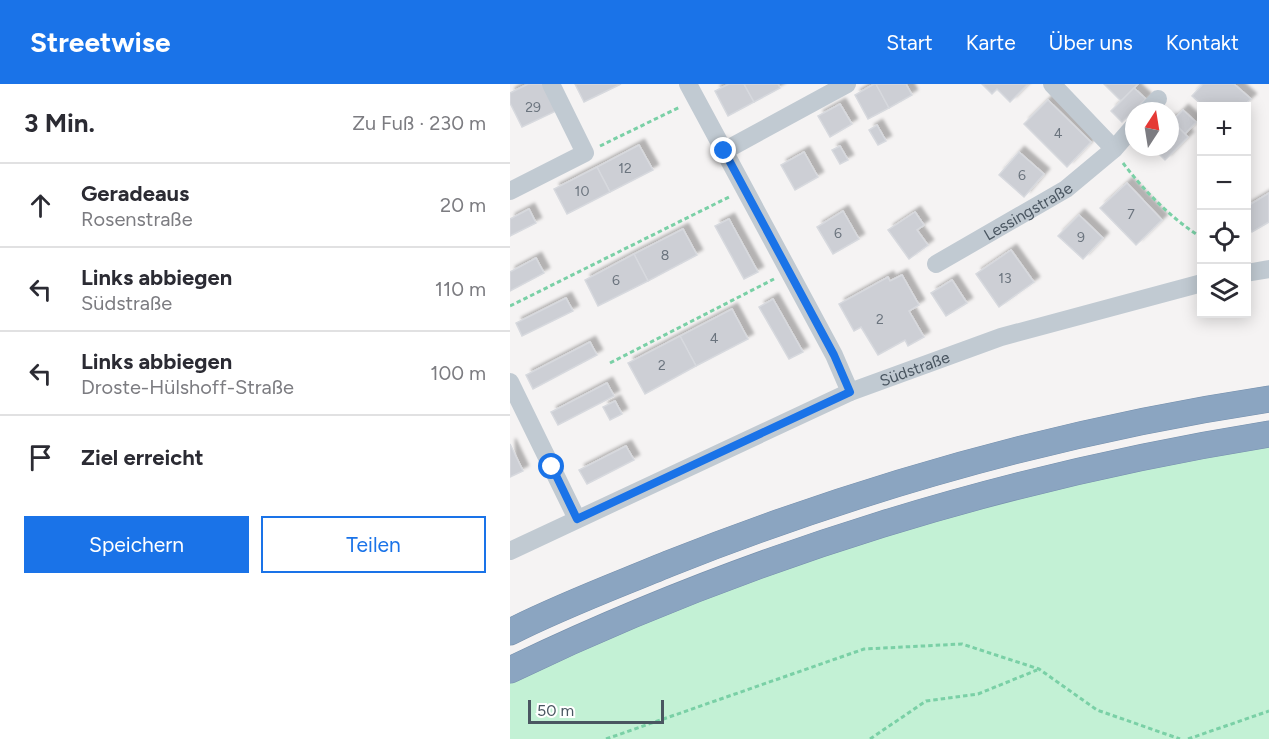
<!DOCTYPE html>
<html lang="de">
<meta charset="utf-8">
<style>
:root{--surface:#fff;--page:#f7f7f7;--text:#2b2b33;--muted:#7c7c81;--line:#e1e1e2;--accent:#1a73e8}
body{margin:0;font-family:Figtree,sans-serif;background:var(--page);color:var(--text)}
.controls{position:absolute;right:18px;top:18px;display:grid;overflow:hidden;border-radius:0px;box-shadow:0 3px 15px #0003}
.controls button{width:54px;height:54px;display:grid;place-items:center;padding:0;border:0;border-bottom:2px solid var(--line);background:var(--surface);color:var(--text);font:30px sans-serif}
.compass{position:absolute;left:615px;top:18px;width:54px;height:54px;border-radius:50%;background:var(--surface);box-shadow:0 3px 15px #0003;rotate:12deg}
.scale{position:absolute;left:18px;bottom:15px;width:136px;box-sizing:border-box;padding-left:6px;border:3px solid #4a5661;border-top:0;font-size:16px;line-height:21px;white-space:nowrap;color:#4a5661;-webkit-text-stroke:4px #fff;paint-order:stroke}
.stop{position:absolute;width:18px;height:18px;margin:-14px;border:4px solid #1a73e8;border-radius:50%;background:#fff}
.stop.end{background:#1a73e8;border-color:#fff;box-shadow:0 2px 6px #0008}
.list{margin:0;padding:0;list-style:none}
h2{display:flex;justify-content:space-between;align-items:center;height:78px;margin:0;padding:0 24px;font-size:26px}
h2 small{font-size:20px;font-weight:400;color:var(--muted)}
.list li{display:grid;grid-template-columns:39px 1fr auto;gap:18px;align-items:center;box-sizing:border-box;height:84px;padding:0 24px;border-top:2px solid var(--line)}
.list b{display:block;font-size:22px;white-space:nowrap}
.list p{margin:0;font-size:20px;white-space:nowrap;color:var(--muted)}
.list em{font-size:20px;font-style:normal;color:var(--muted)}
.actions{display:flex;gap:12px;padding:18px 24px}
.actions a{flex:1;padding:14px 0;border:2px solid var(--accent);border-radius:0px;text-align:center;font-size:21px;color:var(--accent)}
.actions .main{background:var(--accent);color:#fff}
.icon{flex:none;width:33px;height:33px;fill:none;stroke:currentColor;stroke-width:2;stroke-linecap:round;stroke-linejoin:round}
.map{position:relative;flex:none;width:759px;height:655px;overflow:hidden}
header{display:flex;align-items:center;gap:36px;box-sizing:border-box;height:84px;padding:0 30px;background:var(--accent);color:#fff}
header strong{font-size:28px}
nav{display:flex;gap:33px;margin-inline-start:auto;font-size:21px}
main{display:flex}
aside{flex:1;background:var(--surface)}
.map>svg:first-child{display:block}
</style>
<header>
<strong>Streetwise</strong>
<nav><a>Start</a><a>Karte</a><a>Über uns</a><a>Kontakt</a></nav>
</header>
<main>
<aside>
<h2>3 Min.<small>Zu Fuß · 230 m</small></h2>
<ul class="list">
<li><svg class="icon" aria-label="ahead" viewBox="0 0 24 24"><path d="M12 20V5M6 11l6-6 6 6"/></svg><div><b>Geradeaus</b><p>Rosenstraße</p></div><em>20 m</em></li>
<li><svg class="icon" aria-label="left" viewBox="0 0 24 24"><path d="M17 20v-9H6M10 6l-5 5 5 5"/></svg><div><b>Links abbiegen</b><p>Südstraße</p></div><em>110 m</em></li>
<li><svg class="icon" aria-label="left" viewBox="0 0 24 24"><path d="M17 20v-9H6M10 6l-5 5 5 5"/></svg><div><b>Links abbiegen</b><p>Droste-Hülshoff-Straße</p></div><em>100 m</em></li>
<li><svg class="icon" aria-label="arrive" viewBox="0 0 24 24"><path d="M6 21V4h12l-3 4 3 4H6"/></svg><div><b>Ziel erreicht</b></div></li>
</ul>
<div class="actions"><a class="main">Speichern</a><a>Teilen</a></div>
</aside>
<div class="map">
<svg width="759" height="655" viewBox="0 0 759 655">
<defs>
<filter id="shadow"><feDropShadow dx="5.5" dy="-5.5" stdDeviation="1.5" flood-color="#0004"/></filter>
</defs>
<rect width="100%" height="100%" fill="#f5f3f3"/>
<!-- green -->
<path fill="#c3f1d5" d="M 759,357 L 759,655 L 0,655 L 0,597 L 168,525 L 329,463 L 507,409 Z"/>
<!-- building -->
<g fill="#cdcfd5" stroke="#d7d9de" stroke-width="1.5" filter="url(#shadow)">
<path d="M 18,0 L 33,0 L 46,27 L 12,43 L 0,19 L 0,9 Z"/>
<path d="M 65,0 L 111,0 L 74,18 Z"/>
<path d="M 219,0 L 234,0 L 244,18 L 218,32 L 205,7 Z"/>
<path d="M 234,0 L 268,0 L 270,4 L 244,18 Z"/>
<path d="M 364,0 L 366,0 L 379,24 L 358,35 L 345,11 Z"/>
<path d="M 366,0 L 396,0 L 402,11 L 379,24 Z"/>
<path d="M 472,0 L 518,0 L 500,18 L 487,5 L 482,10 Z"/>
<path d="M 594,0 L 628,0 L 611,17 Z"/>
<path d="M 693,0 L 724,0 L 741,15 L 733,22 L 693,22 L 682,12 Z"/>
<path d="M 624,4 L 636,15 L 612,38 L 601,27 Z"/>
<path d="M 538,16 L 581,58 L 557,83 L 514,40 Z"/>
<path d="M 330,20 L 342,40 L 320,53 L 308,32 Z"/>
<path d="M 673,26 L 686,38 L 675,50 L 662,37 Z"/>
<path d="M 660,35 L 678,53 L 655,76 L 642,63 L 660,63 Z"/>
<path d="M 367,41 L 376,57 L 368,61 L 359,46 Z"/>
<path d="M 129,61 L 143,86 L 100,108 L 87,83 Z"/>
<path d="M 330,62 L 338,76 L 330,80 L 322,66 Z"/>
<path d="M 294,68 L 308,93 L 285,106 L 271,81 Z"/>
<path d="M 509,68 L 534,90 L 514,113 L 489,91 Z"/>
<path d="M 87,83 L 100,108 L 57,130 L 44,105 Z"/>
<path d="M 617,99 L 652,136 L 626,161 L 590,124 Z"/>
<path d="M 759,109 L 759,138 L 742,148 L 736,139 L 736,123 Z"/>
<path d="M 19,125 L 26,139 L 0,152 L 0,135 Z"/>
<path d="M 333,127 L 349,155 L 323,170 L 307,143 Z"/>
<path d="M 405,128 L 414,141 L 407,146 L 418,161 L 399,175 L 378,146 Z"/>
<path d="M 569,131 L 593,154 L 573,175 L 548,152 Z"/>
<path d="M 219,135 L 248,188 L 234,195 L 205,142 Z"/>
<path d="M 173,145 L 187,171 L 138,197 L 124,170 Z"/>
<path d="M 501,166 L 524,198 L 489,223 L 466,190 Z"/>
<path d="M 124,170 L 138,197 L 88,222 L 75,196 Z"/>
<path d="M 26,174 L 34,189 L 0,207 L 0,188 Z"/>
<path d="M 392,191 L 409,221 L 399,227 L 414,253 L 398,262 L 395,256 L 368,271 L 351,243 L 344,247 L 329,220 L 378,193 L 380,197 Z"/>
<path d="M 442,196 L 457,219 L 436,232 L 421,209 Z"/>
<path d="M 56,214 L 63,227 L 12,252 L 6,239 Z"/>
<path d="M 263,215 L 293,268 L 279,275 L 249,223 Z"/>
<path d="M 222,225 L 238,255 L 186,282 L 170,252 Z"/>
<path d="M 170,252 L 186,282 L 135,310 L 118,279 Z"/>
<path d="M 80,258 L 87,271 L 23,305 L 16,291 Z"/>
<path d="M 97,299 L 104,312 L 48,341 L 41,328 Z"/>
<path d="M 105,317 L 112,330 L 100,336 L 93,323 Z"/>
<path d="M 0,360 L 13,387 L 0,393 Z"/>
<path d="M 116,362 L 124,376 L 77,400 L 69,386 Z"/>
</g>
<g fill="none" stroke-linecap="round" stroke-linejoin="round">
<defs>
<g id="highway">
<path d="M 0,548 C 51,522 105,502 158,480 C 352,403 553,346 759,315"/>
<path d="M 0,586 C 239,471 497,392 759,350"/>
</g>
</defs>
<!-- highway casing -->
<use href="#highway" stroke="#7690ad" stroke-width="27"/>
<!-- path -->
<g stroke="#7ad0a6" stroke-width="3" stroke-dasharray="4.5 3" stroke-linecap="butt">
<path d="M 90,62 L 170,23"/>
<path d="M 613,79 C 635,108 661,134 692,154"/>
<path d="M 0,222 L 219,113"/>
<path d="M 100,279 L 264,195"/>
<path d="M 96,655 L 354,565 L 452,560 L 529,585 L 587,626 L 670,655"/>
<path d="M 360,655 L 416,617 L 468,610 L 527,586"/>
<path d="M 678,655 L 759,627"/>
</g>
<!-- minor -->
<g stroke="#c1cad2" stroke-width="18">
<path d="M 178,0 L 324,271 L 340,308"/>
<path d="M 542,0 L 604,65 L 624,42"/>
<path d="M 637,27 L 648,15"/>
<path d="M 214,67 L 337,0"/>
<path d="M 0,107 L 75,69 L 41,0"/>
<path id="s1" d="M 426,180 L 556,105 L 604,65"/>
<path d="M 736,189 L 759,185"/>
<path d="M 0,298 L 67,435"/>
<path id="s2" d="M 0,467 L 340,308 L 491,253 L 692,199"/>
</g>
<!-- highway -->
<use href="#highway" stroke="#8ba5c1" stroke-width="26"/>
</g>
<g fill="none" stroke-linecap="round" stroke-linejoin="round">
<!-- route -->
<path stroke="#1a73e8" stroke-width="8" d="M 42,383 L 67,435 L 340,308 L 324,271 L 214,67"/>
</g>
<g text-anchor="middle" stroke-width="5" stroke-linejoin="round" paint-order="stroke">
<!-- number labels -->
<g font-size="14" fill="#6b747e">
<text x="23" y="28">29</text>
<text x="548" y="54">4</text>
<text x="115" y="89">12</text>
<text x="512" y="96">6</text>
<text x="72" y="112">10</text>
<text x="621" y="135">7</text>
<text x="328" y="154">6</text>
<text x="571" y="158">9</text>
<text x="155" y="176">8</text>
<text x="495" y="199">13</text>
<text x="106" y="201">6</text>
<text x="370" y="240">2</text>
<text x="204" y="259">4</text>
<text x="152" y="286">2</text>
</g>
<!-- street labels -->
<g font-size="16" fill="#4a5661" stroke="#fff">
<text dy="6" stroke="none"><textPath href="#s1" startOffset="106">Lessingstraße</textPath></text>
<text dy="6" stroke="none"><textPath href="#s2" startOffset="444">Südstraße</textPath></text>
</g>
</g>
</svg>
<div class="controls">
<button>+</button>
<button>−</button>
<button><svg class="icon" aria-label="locate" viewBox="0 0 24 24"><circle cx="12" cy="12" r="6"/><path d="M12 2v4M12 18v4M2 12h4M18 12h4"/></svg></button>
<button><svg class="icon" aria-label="layers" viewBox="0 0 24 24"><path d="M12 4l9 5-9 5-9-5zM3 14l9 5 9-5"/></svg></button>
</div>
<svg class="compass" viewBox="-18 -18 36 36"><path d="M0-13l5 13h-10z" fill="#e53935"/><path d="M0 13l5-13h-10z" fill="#7c7c81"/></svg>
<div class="scale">50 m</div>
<div class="stop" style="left:42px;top:383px"></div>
<div class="stop end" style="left:214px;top:67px"></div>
</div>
</main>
